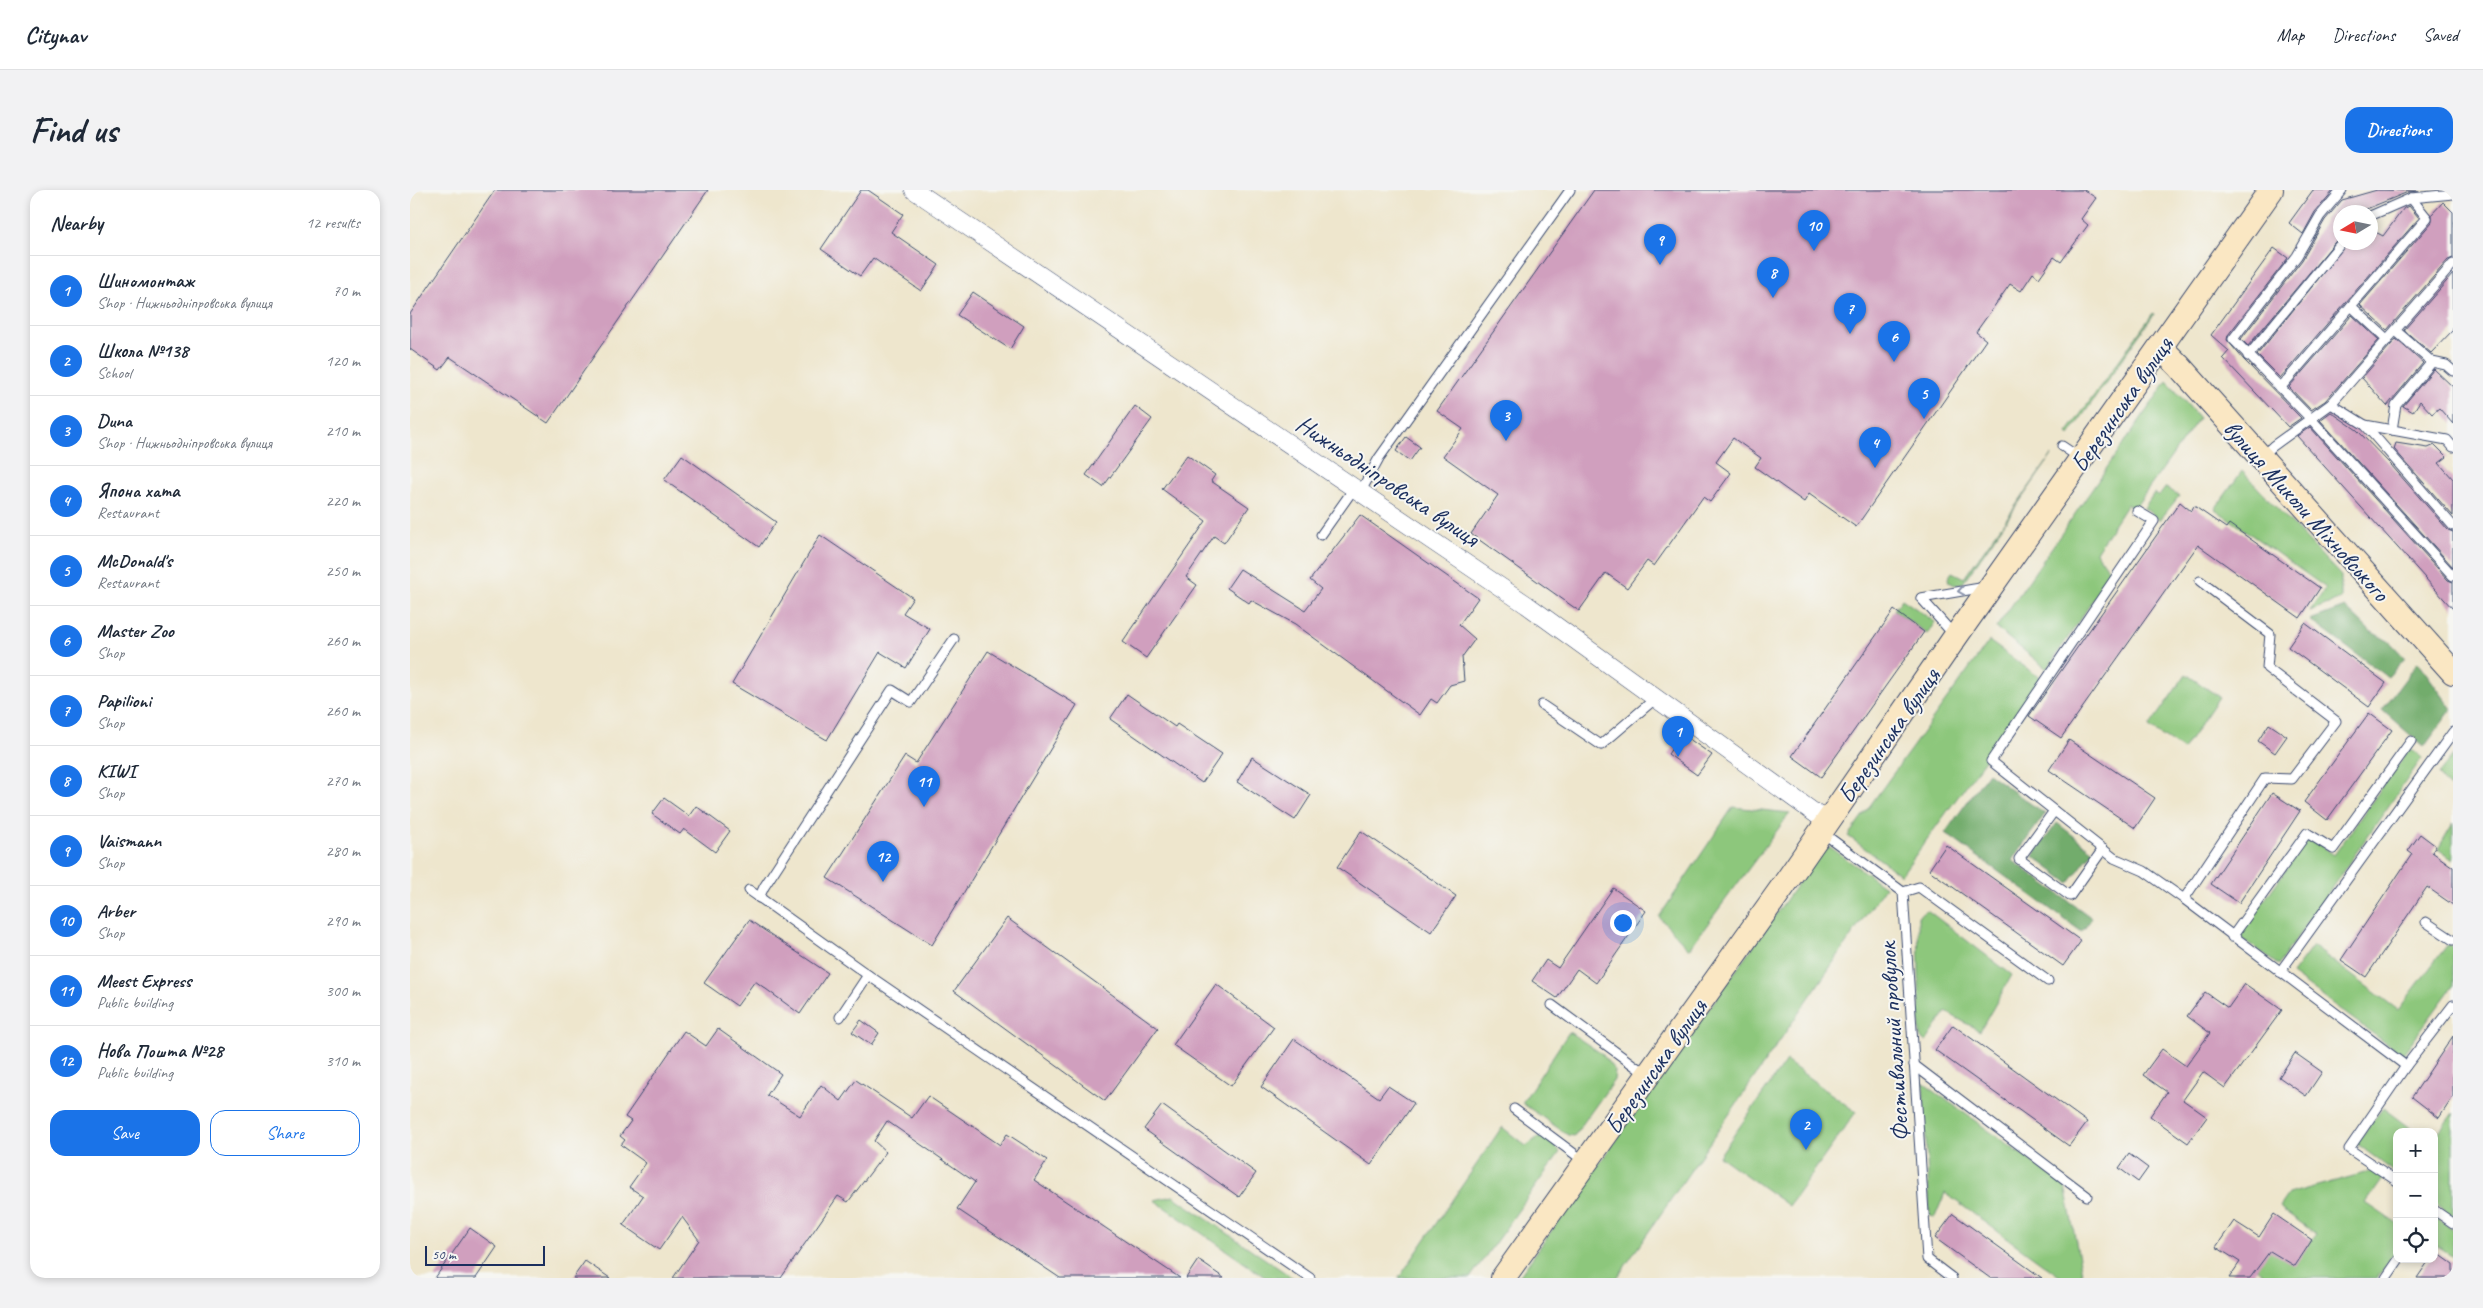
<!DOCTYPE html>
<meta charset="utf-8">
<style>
:root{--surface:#fff;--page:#f2f2f3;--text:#1f2937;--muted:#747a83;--line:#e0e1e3;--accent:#1a73e8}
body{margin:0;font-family:Caveat,sans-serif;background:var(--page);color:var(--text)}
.controls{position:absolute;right:15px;bottom:15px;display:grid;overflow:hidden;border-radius:10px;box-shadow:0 2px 8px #0003}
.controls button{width:45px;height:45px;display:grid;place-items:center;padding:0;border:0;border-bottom:1px solid var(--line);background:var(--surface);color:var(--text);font:25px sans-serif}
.compass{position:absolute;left:1923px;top:15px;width:45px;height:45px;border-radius:50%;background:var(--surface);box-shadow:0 2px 8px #0003;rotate:260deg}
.scale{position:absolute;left:15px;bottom:12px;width:120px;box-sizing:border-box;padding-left:5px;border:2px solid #1b2f5e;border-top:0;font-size:14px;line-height:18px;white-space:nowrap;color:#1b2f5e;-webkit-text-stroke:4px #f6f6f2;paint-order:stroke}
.you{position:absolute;left:1212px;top:732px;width:18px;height:18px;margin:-12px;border:4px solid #fff;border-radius:50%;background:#1a73e8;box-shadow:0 0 0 8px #1a73e833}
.badge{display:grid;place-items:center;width:32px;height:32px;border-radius:50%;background:var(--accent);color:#fff;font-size:16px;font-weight:700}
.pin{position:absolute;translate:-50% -41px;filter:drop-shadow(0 1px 2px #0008)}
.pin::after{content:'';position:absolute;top:26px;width:18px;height:15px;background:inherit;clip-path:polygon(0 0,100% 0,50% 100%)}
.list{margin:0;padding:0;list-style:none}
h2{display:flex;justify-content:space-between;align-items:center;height:65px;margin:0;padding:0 20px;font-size:21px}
h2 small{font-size:16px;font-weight:400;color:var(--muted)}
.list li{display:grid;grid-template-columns:32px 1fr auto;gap:15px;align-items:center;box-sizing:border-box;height:70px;padding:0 20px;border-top:1px solid var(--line)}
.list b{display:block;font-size:19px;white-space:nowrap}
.list p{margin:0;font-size:16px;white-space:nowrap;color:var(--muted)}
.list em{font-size:16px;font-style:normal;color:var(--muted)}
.actions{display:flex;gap:10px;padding:15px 20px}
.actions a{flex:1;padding:11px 0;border:1px solid var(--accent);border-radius:15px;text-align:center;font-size:18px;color:var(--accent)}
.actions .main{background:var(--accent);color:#fff}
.icon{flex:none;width:28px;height:28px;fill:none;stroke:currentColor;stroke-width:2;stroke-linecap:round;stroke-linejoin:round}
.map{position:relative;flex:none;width:2043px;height:1088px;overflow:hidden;border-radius:15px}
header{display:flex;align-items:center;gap:30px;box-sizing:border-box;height:70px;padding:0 25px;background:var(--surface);border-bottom:1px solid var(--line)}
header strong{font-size:24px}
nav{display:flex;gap:28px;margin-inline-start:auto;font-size:18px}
.intro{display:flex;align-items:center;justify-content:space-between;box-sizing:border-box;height:120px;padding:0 30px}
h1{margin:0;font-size:35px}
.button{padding:12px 22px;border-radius:15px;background:var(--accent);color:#fff;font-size:18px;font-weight:700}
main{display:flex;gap:30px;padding:0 30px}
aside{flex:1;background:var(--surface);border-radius:15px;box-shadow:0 2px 8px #0003}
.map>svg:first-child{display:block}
</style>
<header>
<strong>Citynav</strong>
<nav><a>Map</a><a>Directions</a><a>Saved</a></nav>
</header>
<div class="intro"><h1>Find us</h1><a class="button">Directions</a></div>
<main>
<aside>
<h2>Nearby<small>12 results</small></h2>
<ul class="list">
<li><span class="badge">1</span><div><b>Шиномонтаж</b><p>Shop · Нижньодніпровська вулиця</p></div><em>70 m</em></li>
<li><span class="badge">2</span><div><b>Школа №138</b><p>School</p></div><em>120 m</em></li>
<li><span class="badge">3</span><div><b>Duna</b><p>Shop · Нижньодніпровська вулиця</p></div><em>210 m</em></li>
<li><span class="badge">4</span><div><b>Япона хата</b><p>Restaurant</p></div><em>220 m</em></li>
<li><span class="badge">5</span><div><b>McDonald's</b><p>Restaurant</p></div><em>250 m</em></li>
<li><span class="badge">6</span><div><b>Master Zoo</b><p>Shop</p></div><em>260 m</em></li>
<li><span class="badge">7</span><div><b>Papilioni</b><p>Shop</p></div><em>260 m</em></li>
<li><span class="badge">8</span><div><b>KIWI</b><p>Shop</p></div><em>270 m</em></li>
<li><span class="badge">9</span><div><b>Vaismann</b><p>Shop</p></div><em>280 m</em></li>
<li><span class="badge">10</span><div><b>Arber</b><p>Shop</p></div><em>290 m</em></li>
<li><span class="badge">11</span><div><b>Meest Express</b><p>Public building</p></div><em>300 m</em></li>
<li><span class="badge">12</span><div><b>Нова Пошта №28</b><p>Public building</p></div><em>310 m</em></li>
</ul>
<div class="actions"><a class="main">Save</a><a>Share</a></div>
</aside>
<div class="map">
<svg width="2043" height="1088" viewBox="0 0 2043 1088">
<rect width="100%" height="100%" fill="#f6f6f2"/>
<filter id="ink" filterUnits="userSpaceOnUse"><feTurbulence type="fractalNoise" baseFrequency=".02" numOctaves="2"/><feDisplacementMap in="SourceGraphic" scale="10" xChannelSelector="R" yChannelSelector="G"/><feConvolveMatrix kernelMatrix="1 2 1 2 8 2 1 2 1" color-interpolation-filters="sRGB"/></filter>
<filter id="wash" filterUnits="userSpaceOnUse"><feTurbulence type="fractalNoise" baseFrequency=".0096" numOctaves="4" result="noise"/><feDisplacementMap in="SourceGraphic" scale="20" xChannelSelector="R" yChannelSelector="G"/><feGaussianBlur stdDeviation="1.12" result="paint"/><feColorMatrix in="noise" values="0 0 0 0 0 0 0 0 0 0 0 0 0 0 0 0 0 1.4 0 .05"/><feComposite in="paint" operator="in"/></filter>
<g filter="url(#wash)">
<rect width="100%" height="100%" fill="#eee6cd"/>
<!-- green -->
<g fill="#8dc77c" stroke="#547b6d">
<path d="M 1743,123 L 1744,124 L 1659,245 L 1657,243 Z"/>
<path d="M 1757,191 L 1789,228 L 1724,319 L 1717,314 L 1686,362 L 1701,383 L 1637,479 L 1586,438 Z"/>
<path d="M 1642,265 L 1553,393 L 1545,395 L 1539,392 L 1538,388 L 1542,382 L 1554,388 Z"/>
<path d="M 1832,281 L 1931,386 L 1931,409 L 1900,421 L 1916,398 L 1805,319 Z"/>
<path d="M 1756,297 L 1769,306 L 1750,330 L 1734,318 L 1744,303 L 1749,306 Z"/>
<path d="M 1492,409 L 1525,432 L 1517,444 L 1484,420 Z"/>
<path d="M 1579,451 L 1633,490 L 1491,685 L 1438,646 Z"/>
<path d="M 1776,484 L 1809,507 L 1773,560 L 1739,537 Z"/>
<path d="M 2000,558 L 2012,568 L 1868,775 L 1829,746 L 1899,647 L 1924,665 Z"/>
<path d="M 2043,565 L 2043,602 L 2028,584 Z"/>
<path d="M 1323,617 L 1380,623 L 1279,759 L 1249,727 Z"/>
<path d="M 2043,633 L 2043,670 L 2028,659 Z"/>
<path d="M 1420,657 L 1475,697 L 1207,1088 L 1108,1088 L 1403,672 L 1412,661 Z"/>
<path d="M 1517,720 L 1602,785 L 1570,841 L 1536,822 L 1516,852 L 1510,847 L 1508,726 Z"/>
<path d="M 2038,754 L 2043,758 L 2043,796 L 1992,865 L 1882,784 L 1903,756 L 1988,820 Z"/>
<path d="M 1159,842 L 1192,864 L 1205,881 L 1204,890 L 1164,946 L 1158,945 L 1112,913 Z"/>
<path d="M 1376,871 L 1446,922 L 1379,1016 L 1309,966 Z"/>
<path d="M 1513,893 L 1655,996 L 1673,1088 L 1652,1088 L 1535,1003 L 1525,1027 L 1520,1026 Z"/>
<path d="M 1973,918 L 2005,942 L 1987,942 L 1987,984 L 1946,953 Z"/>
<path d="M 2043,923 L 2043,1026 L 2024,1012 L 2024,948 Z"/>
<path d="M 1092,937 L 1116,956 L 1127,948 L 1135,947 L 1150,962 L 1060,1088 L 989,1088 Z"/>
<path d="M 1962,981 L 1973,989 L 1956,1013 L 1987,1034 L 1987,1060 L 1967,1088 L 1859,1088 L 1846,1078 L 1860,1059 L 1884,1075 L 1906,1044 L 1869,1017 L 1878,1004 Z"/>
<path d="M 763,1006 L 883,1088 L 856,1088 L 744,1010 Z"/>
<path d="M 2028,1029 L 2043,1040 L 2043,1067 L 2024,1054 L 2024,1034 Z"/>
</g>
<!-- forest -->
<g fill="#72ac6c" stroke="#466e65">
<path d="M 1935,417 L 1960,441 L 1980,452 L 1995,468 L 1978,487 L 1900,430 Z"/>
<path d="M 2008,472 L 2042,519 L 2014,557 L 1972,520 Z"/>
<path d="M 1578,583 L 1635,624 L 1602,670 L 1682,728 L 1672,742 L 1535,643 Z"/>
<path d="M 1647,633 L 1683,661 L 1659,693 L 1623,666 Z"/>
</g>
<g id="blocks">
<!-- building -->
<g fill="#d09fbe">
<path d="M 85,0 L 298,0 L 138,233 L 40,167 L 30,180 L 0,159 L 0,124 Z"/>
<path d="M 451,0 L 458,0 L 493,24 L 481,42 L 529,75 L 511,101 L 463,68 L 450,86 L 411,59 Z"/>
<path d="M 1184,0 L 1674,0 L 1686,8 L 1671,29 L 1678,35 L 1651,72 L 1644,67 L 1629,88 L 1623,83 L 1611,101 L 1600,94 L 1566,142 L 1576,150 L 1446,337 L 1399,304 L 1394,312 L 1345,277 L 1351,268 L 1323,248 L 1306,272 L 1321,283 L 1300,312 L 1293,307 L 1244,376 L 1237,371 L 1217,398 L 1196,383 L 1169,421 L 1061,344 L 1088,305 L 1033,266 L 1053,239 L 1027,221 Z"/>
<path d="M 1903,0 L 1924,0 L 1905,22 L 1893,44 L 1879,33 Z"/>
<path d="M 1967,0 L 2009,1 L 1998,2 L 1949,22 L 1930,22 L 1930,46 L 1838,156 L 1831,149 L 1892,70 L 1915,30 L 1932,10 Z"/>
<path d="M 2033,12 L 2043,22 L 2043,68 L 2038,70 L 1977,140 L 1950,115 L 2022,32 L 2022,24 Z"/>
<path d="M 1999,16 L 2009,28 L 1870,188 L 1847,165 L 1938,52 L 1960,52 L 1960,39 L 1973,46 L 1994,18 Z"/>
<path d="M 1864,58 L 1878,68 L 1818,145 L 1817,150 L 1834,170 L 1891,228 L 1878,237 L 1813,168 L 1819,161 L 1801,145 Z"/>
<path d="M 2043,84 L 2043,140 L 2021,163 L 1994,140 Z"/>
<path d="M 563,102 L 614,136 L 600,159 L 547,125 Z"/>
<path d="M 1942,125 L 1969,150 L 1915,211 L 1901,220 L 1879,197 Z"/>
<path d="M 1986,149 L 2013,173 L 1977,216 L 1952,188 Z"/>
<path d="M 2024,179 L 2043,197 L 2043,234 L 2029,218 L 2022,224 L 2010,211 L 2003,222 L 1993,216 Z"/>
<path d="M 725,216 L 742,229 L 693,297 L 676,285 Z"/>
<path d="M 1921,222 L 1947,240 L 1981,275 L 2038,340 L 2043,342 L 2043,377 L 1910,230 Z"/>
<path d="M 1900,237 L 2038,390 L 2043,392 L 2043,419 L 1887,246 Z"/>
<path d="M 996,247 L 1010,257 L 1000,271 L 986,261 Z"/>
<path d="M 1986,253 L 2018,258 L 2025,255 L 2037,267 L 2029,273 L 2043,289 L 2043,326 L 1984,259 Z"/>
<path d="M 272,265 L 366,332 L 349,357 L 254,290 Z"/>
<path d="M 777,265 L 805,285 L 801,291 L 839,317 L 814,353 L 804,346 L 776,387 L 787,395 L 736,468 L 713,452 L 796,331 L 752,299 Z"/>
<path d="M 1770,312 L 1781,321 L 1784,316 L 1816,338 L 1819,334 L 1910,398 L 1890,428 L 1788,355 L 1651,548 L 1619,526 Z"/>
<path d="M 950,325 L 1068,408 L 1049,435 L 1065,449 L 1052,467 L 1054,491 L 1040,495 L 1027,513 L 1021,509 L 1010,525 L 885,434 L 841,410 L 839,413 L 817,398 L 830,379 L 895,420 L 911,399 L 900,390 Z"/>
<path d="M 410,345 L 503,408 L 493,423 L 520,439 L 496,478 L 470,462 L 417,550 L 322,494 Z"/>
<path d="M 1484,420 L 1514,442 L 1411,587 L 1382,566 Z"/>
<path d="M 1895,433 L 1976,493 L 1959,517 L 1878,457 Z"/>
<path d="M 578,461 L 667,515 L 522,755 L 417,688 L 495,566 L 506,573 Z"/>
<path d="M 717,504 L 765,537 L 767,534 L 812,564 L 792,593 L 700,529 Z"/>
<path d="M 1959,523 L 1982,540 L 1917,630 L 1894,612 Z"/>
<path d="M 1859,534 L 1877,546 L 1865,563 L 1848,551 Z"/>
<path d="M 1272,544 L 1302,565 L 1287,585 L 1258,564 Z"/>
<path d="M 1659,550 L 1745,608 L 1725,638 L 1639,580 Z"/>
<path d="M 842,567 L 901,605 L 885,630 L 827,592 Z"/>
<path d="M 1862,603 L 1890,621 L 1829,713 L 1801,694 Z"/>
<path d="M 254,608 L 279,626 L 286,616 L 320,641 L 305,662 L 274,639 L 270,644 L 242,624 Z"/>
<path d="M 951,641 L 1046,706 L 1021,742 L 927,677 Z"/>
<path d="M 2010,644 L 2026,656 L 2022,662 L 2043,677 L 2043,715 L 2017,697 L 1956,787 L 1931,770 L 2002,664 L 1998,661 Z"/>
<path d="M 1536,655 L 1671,751 L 1653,776 L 1519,680 Z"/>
<path d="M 1203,698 L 1236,721 L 1186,793 L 1167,779 L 1147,808 L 1122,791 L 1136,770 L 1148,778 Z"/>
<path d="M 597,728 L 748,838 L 695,911 L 544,801 Z"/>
<path d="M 339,730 L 418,783 L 390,824 L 345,791 L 327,816 L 294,793 Z"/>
<path d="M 806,794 L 864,837 L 821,896 L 763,855 Z"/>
<path d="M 1835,794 L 1872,820 L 1815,898 L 1793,882 L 1773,910 L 1797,927 L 1778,953 L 1740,926 L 1757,902 L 1733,885 L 1752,859 L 1776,876 L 1800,843 L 1777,826 L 1795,802 L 1818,818 Z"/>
<path d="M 451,830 L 469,843 L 461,855 L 442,842 Z"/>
<path d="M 1543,835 L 1677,932 L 1659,956 L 1525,860 Z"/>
<path d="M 308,839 L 371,884 L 357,905 L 390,926 L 411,895 L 431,911 L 446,890 L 502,928 L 518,906 L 590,955 L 597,944 L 637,970 L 624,990 L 770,1088 L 650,1088 L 547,1019 L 565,992 L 477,931 L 464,951 L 476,962 L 438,1012 L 428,1006 L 371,1088 L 263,1088 L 289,1050 L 272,1027 L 249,1060 L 213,1035 L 233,1006 L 219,997 L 236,973 L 211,955 L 215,950 L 210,946 L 221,931 L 215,927 L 274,841 L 296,856 Z"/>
<path d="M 2043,846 L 2043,907 L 2029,928 L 2002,907 Z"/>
<path d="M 884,849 L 969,908 L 978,896 L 1004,913 L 961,975 L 851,897 Z"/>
<path d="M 1885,863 L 1912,882 L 1896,906 L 1869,887 Z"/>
<path d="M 752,915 L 846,983 L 829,1007 L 734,939 Z"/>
<path d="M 1719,964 L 1738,978 L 1728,992 L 1709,978 Z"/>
<path d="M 1543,1024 L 1632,1088 L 1580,1088 L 1525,1048 Z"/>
<path d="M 1864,1024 L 1902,1050 L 1885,1076 L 1860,1061 L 1840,1088 L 1819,1088 L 1830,1072 L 1806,1057 L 1824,1031 L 1849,1047 Z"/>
<path d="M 60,1038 L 87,1057 L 66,1088 L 25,1088 Z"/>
<path d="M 2026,1062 L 2043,1074 L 2043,1088 L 2007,1088 L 2020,1069 L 2024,1069 Z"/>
<path d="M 788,1070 L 814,1088 L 776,1088 Z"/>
<path d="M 175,1071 L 200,1088 L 163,1088 Z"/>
</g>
</g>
</g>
<g filter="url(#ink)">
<use href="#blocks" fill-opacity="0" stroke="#3b4a6f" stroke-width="1"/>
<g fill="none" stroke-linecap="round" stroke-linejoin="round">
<defs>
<g id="lane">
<path d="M 1932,0 L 1910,26 L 1887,66 L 1823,149 L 1902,230 L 2043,386"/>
<path d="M 1960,26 L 2001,8 L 2043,4"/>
<path d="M 1941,116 L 1978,150"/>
<path d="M 1986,141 L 2022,172 L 2036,175 L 2043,181"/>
<path d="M 1838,166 L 1932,52"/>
<path d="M 1871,197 L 2017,28 L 2001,8"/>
<path d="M 1921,214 L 1955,235 L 2043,336"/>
<path d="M 1955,235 L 2037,250 L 2043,257"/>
<path d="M 1982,240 L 1986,215 L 2022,172"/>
<path d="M 1652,256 L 1670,268"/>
<path d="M 1851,267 L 1863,256 L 1921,214 L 2043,74"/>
<path d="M 951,301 L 969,268 L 1160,0"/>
<path d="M 1727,321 L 1744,331 L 1581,571 L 1704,668 L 1734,681 L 1774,709 L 1996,876"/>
<path d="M 911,345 L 945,297"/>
<path d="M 1511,408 L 1570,398 L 1575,395"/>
<path d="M 1511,408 L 1544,445"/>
<path d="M 1132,515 L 1191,555 L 1246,508"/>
<path d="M 1644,621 L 1609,669 L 1660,706 L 1693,659"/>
<path d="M 1413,643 L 1493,702 L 1517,1069 L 1542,1088"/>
<path d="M 339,700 L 458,785 L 900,1088"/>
<path d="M 1493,702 L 1509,697 L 1638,791"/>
<path d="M 349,708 L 354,697 L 482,500 L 501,512 L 544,449"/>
<path d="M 1774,709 L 1855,588 L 1882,589 L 1926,531 L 1857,478 L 1860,444 L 1790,391"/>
<path d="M 2016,732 L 2043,750"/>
<path d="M 1822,747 L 1897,643 L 1923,659 L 2001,551"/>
<path d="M 1870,782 L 2043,542"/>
<path d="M 1142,815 L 1237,885"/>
<path d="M 430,827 L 458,785"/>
<path d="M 1504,875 L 1677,1006"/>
<path d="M 1104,919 L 1174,971"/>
<path d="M 1987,991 L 1939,959 L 1996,876 L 2043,815"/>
<path d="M 2024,1020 L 2043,1033"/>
<path d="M 1976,1088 L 1989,1069"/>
</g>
<path id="street" d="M 504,0 L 1117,415 L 1417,632"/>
<g id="secondary">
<path d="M 1751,158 L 1769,176 L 2043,482"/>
<path d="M 1093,1088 L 1374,695 L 1546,446 L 1861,0"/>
</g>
</defs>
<!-- lane casing -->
<use href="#lane" stroke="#3b4a6f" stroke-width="11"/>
<!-- street casing -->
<use href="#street" stroke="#3b4a6f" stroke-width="19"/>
<!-- secondary casing -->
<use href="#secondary" stroke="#3b4a6f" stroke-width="26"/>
<!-- lane -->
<use href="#lane" stroke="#fff" stroke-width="9"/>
<!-- street -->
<use href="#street" stroke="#fff" stroke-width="18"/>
<!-- secondary -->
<use href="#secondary" stroke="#fae7c3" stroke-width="24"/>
</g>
<!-- one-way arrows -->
<defs><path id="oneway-chevron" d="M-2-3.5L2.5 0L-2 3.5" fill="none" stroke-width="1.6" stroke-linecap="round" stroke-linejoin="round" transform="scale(1.25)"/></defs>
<use stroke="#8d97ae" href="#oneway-chevron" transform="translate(1551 401) rotate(171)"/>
</g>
<g text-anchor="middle" stroke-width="4" stroke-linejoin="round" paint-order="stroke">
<!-- street labels -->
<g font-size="25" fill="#1b2f5e" stroke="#f6f6f2">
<text transform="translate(1711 214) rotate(-55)" y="9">Березинська вулиця</text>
<text transform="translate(978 290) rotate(34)" y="9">Нижньодніпровська вулиця</text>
<text transform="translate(1897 320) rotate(48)" y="9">вулиця Миколи Міхновського</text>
<text transform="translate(1478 545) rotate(-55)" y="9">Березинська вулиця</text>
<text transform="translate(1483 852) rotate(-94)" y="9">Фестивальний провулок</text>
<text transform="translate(1245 876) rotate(-55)" y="9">Березинська вулиця</text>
</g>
</g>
</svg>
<div class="controls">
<button>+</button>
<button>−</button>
<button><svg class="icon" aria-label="locate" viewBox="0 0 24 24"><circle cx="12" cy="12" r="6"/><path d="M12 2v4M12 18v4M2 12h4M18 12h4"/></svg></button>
</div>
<svg class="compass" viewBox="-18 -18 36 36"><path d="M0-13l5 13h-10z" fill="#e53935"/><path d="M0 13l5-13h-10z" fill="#747a83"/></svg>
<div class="scale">50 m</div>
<div class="you"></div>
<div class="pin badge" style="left:1268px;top:567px">1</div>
<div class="pin badge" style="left:1396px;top:960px">2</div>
<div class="pin badge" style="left:1096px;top:251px">3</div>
<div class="pin badge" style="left:1465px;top:278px">4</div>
<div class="pin badge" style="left:1514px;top:229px">5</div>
<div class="pin badge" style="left:1484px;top:172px">6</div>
<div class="pin badge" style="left:1440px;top:144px">7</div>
<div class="pin badge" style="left:1363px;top:108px">8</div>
<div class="pin badge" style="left:1250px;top:75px">9</div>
<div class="pin badge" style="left:1404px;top:61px">10</div>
<div class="pin badge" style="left:514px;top:617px">11</div>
<div class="pin badge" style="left:473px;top:692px">12</div>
</div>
</main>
